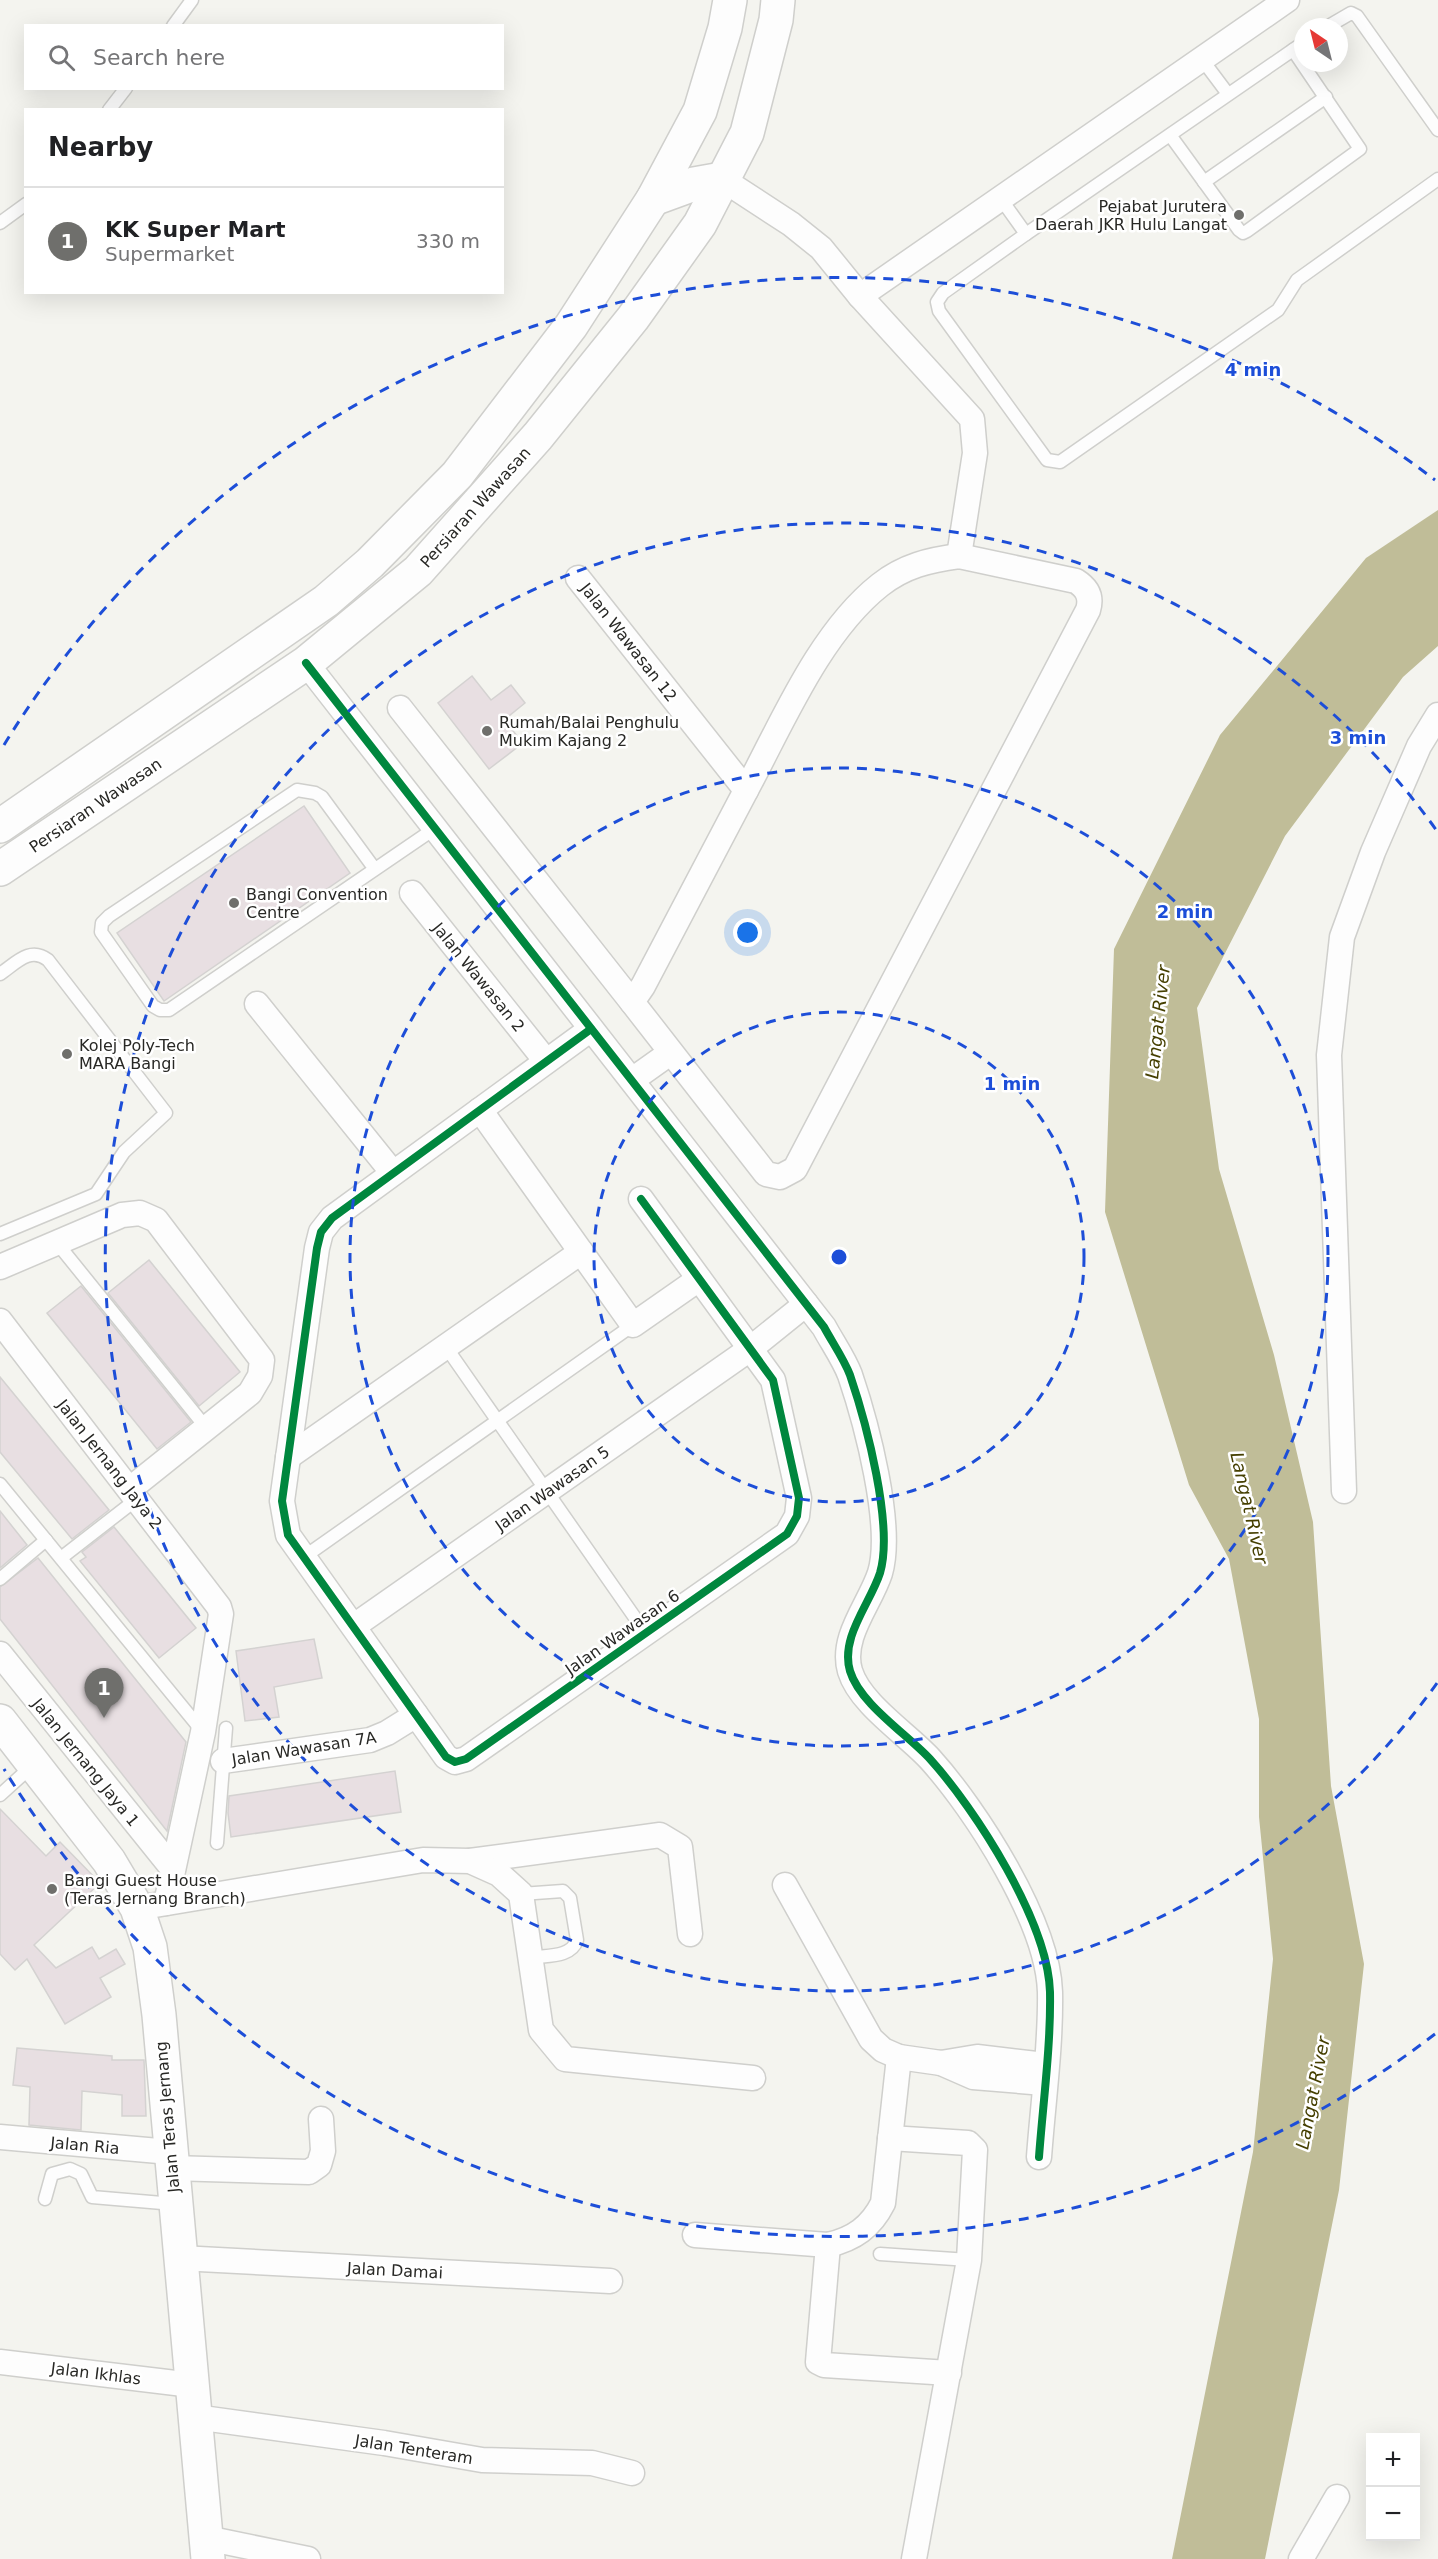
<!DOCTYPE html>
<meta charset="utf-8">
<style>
:root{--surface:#fff;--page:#f2f2f2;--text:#202124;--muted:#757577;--line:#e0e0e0;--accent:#6f6f6c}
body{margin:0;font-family:"DejaVu Sans",sans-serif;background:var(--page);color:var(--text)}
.controls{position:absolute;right:18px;bottom:18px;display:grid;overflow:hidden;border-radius:0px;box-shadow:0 6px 24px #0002}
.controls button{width:54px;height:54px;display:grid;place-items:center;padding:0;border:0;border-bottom:2px solid var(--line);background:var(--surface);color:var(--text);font:30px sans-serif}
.compass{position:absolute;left:1294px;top:18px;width:54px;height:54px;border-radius:50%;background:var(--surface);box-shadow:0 6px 24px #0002;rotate:325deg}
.you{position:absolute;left:748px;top:933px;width:21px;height:21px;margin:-15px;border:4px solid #fff;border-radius:50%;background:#1a73e8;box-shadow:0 0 0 9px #1a73e833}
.badge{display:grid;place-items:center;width:39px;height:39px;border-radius:50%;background:var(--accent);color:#fff;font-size:20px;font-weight:700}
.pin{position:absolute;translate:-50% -50px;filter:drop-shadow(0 2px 3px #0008)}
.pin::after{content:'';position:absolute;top:32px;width:21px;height:18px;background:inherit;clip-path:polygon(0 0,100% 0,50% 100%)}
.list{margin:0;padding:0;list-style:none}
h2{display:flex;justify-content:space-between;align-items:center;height:78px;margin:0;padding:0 24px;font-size:26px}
h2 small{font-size:20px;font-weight:400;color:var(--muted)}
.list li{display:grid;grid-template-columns:39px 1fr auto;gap:18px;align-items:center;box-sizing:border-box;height:108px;padding:0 24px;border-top:2px solid var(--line)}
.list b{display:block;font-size:22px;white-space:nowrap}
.list p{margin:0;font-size:20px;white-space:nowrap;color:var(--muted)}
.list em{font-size:20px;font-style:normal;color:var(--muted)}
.icon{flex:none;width:33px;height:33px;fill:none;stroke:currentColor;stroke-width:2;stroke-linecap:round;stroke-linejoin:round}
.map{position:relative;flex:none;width:1438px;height:2559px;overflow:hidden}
.search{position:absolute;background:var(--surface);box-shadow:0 6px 24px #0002;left:24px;top:24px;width:480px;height:66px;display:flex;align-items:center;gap:15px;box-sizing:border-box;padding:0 21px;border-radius:0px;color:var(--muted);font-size:22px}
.panel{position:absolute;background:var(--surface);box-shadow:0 6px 24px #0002;left:24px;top:108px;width:480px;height:186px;border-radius:0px}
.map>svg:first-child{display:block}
</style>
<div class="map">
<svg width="1438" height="2559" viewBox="0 0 1438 2559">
<rect width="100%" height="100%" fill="#f4f4ef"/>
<!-- water -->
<path fill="#c0bd98" d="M 1438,510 L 1438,646 L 1403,677 L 1285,836 L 1197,1008 L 1219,1169 L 1274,1355 L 1313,1522 L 1331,1786 L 1364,1964 L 1339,2190 L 1265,2559 L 1172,2559 L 1253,2152 L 1273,1959 L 1259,1817 L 1259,1719 L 1229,1559 L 1189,1485 L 1105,1212 L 1114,949 L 1220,735 L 1366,558 Z"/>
<!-- building -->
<g fill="#e8dfe2" stroke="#d4d2d1" stroke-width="1.5">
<path d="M 472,676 L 491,700 L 511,685 L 525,703 L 504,720 L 523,743 L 489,769 L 438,703 Z"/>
<path d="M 304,806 L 350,873 L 164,1001 L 117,933 Z"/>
<path d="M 149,1260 L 240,1372 L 199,1406 L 108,1293 Z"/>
<path d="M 81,1286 L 191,1422 L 157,1449 L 47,1313 Z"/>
<path d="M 0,1377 L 109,1510 L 72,1539 L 0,1452 Z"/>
<path d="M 0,1511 L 27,1545 L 0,1568 Z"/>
<path d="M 114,1527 L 196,1628 L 159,1658 L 80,1561 L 86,1557 L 82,1552 Z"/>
<path d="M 38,1558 L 186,1742 L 167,1831 L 0,1619 L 0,1587 Z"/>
<path d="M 314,1639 L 322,1678 L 274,1687 L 279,1717 L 245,1721 L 236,1651 Z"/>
<path d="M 395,1771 L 401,1812 L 231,1837 L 228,1813 L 229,1796 Z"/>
<path d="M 0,1809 L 46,1856 L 60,1842 L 100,1883 L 34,1945 L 56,1968 L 92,1947 L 99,1959 L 116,1949 L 125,1964 L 100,1978 L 111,1997 L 65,2024 L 27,1959 L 15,1970 L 0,1954 Z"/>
<path d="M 17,2048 L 112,2056 L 112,2060 L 144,2060 L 146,2116 L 122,2116 L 122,2095 L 82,2091 L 81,2130 L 29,2125 L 30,2087 L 13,2085 Z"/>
</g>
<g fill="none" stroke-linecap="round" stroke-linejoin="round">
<defs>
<g id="lane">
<path d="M 173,26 L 192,0"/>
<path d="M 1327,27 L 1351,13 L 1357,16 L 1438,130"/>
<path d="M 1201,58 L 1228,94"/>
<path d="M 109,110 L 126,88"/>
<path d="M 1170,135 L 1239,230 L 1243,233 L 1247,231 L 1360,149 L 1293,50"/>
<path d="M 1204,182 L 1326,97"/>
<path d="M 1001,199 L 1026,234 L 943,293 L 937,302 L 939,311 L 1047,460 L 1060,462 L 1278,310 L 1297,280 L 1438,179"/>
<path d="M 0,223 L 26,204"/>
<path d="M 1026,234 L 1303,43"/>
<path d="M 374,868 L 322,797 L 315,793 L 297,790 L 109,916 L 102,923 L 101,932 L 153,1006 L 160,1010 L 169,1010 L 434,829"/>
<path d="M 0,974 C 16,963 30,946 48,960 L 166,1113 L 124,1152 L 96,1194 L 0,1234"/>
<path d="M 57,1243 L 208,1430"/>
<path d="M 446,1347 L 645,1632"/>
<path d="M 0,1484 L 203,1732"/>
<path d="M 304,1557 L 633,1325"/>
<path d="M 61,1558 L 137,1499"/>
<path d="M 0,1579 L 46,1540"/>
<path d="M 0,1795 L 32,1766"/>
<path d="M 217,1843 L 226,1728"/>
<path d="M 521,1894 L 563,1891 L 570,1898 L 577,1940 C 571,1958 547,1955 530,1958"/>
<path d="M 45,2199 L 52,2174 L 70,2169 L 81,2174 L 92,2197 L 174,2204"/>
<path d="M 880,2254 L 969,2260"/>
</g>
<g id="street">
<path d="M 722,179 L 791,224 L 821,248 L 860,296 L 972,419 L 975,453 L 959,556"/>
<path d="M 860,296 L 1287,0"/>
<path d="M 959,556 L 1076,581 C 1087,588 1092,597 1088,610 L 795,1169 L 780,1177 L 766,1174 L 632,1002 L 643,986 C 679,917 716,847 753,777 C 786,714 823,630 880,585 C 904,566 929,560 959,556 Z"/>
<path d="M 578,578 L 746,790"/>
<path d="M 306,663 L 824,1327 C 832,1342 844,1359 850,1375 C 866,1422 894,1526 880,1573 C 870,1604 840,1637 850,1671 C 860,1704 907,1734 930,1759 C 976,1810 1048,1922 1050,1992 C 1051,2045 1043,2103 1039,2157"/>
<path d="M 400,708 L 632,1002"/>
<path d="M 412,893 L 546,1061"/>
<path d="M 257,1004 L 393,1173"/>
<path d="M 591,1029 L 332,1218 L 321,1232 L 317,1248 L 282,1501 L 288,1535 L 446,1757 L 455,1762 L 466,1759 L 787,1534 L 797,1516 L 799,1498 L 773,1380 L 641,1199"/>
<path d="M 632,1080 L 670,1053"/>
<path d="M 480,1110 L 633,1325 L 699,1279"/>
<path d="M 0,1267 L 122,1215 L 140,1213 L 156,1220 L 262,1360 L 260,1376 L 250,1393 L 130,1489"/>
<path d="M 0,1321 L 219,1607 L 221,1614 L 203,1732 L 166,1903"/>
<path d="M 288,1457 L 581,1252"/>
<path d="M 1344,1491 L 1329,1055 L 1342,937 L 1373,852 L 1419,746 L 1438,715"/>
<path d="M 354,1626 L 750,1349 L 806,1304"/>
<path d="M 0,1654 L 173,1869"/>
<path d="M 223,1761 L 370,1740 L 387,1733 L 416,1715"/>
<path d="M 470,1861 L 660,1835 L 680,1847 L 690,1934"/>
<path d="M 785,1885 L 871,2039 L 883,2050 L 899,2057 L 941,2063 L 973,2077 L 1044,2083"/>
<path d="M 137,1908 L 423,1860 L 470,1861 L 499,1874 L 521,1894 L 541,2030 L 565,2059 L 753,2078"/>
<path d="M 941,2063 L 977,2057 L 1045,2065"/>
<path d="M 0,2137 L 170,2152"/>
<path d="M 890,2138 L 968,2143 L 975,2150 L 969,2260 L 914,2559"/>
<path d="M 171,2168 L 309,2172 L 319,2165 L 323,2151 L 321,2119"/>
<path d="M 695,2235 L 828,2245 C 854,2239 871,2227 883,2203 L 899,2057"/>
<path d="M 828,2245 L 818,2362 L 824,2365 L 949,2373"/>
<path d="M 180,2258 L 610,2281"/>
<path d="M 0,2362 L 192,2385"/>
<path d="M 195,2417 L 384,2443 L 482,2460 L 592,2463 L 632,2473"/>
<path d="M 206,2538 L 308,2559"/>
<path d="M 1301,2559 L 1337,2497"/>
</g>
<g id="secondary">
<path d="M 653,199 L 694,184 L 722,179"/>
<path d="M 0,826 L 326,601 L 370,563 L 457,475 L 571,326 L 653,199 L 700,111 L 725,28 L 730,0"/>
<path d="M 0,869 L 306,663 L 418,571 L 538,436 L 633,318 L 700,224 L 747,133 L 776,20 L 778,0"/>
<path d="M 0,1721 L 109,1861 L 137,1908 L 150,1947 L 159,2015 L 208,2559"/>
</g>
</defs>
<!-- lane casing -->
<use href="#lane" stroke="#cfcfcc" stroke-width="15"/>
<!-- street casing -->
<use href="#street" stroke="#cfcfcc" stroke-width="27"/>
<!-- secondary casing -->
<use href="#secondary" stroke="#cfcfcc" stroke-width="36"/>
<!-- lane -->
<use href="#lane" stroke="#fdfdfd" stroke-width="12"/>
<!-- street -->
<use href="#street" stroke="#fdfdfd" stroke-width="24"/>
<!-- secondary -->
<use href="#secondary" stroke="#fdfdfd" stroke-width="33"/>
<defs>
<g id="cycleway">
<path d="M 306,663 L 824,1327 C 832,1342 844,1359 850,1375 C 866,1422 894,1526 880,1573 C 870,1604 840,1637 850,1671 C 860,1704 907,1734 930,1759 C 976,1810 1048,1922 1050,1992 C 1051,2045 1043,2103 1039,2157"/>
<path d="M 591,1029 L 332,1218 L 321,1232 L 317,1248 L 282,1501 L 288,1535 L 446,1757 L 455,1762 L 466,1759 L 787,1534 L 797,1516 L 799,1498 L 773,1380 L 641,1199"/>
</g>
</defs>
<!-- cycleway casing -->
<use href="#cycleway" stroke="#fff" stroke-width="11"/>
<!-- cycleway -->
<use href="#cycleway" stroke="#00873e" stroke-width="8"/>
</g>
<!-- distance rings -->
<g fill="none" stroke="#1d4ed8" stroke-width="3" stroke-dasharray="10 8">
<circle cx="839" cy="1257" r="245"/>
<circle cx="839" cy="1257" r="489"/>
<path d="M1437 1683A734 734 0 1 1 1437 831"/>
<path d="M1435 2034A979 979 0 0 1 4 1769M4 745A979 979 0 0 1 1435 480"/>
</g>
<!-- markers -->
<g fill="#6f6f6c" stroke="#fff" stroke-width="2">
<circle cx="1239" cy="215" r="6"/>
<circle cx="487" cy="731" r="6"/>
<circle cx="234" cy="903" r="6"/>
<circle cx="67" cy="1054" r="6"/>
<circle cx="52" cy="1889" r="6"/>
</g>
<g text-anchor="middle" stroke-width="5" stroke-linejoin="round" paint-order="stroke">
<!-- poi labels -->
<g font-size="16" fill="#282825" stroke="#fff" text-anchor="start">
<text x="1227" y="212" text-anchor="end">Pejabat Jurutera<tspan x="1227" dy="18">Daerah JKR Hulu Langat</tspan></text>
<text x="499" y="728">Rumah/Balai Penghulu<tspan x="499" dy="18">Mukim Kajang 2</tspan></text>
<text x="246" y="900">Bangi Convention<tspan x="246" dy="18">Centre</tspan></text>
<text x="79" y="1051">Kolej Poly-Tech<tspan x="79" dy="18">MARA Bangi</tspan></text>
<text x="64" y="1886">Bangi Guest House<tspan x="64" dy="18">(Teras Jernang Branch)</tspan></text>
</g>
<!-- street labels -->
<g font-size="16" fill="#282825" stroke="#fff">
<text transform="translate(475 507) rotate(-48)" y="6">Persiaran Wawasan</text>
<text transform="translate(629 642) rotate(52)" y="6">Jalan Wawasan 12</text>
<text transform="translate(95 805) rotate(-34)" y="6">Persiaran Wawasan</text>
<text transform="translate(479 977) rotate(51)" y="6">Jalan Wawasan 2</text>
<text transform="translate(110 1464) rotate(52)" y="6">Jalan Jernang Jaya 2</text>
<text transform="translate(552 1488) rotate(-35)" y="6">Jalan Wawasan 5</text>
<text transform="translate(622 1632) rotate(-35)" y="6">Jalan Wawasan 6</text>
<text transform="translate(304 1748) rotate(-9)" y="6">Jalan Wawasan 7A</text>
<text transform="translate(86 1762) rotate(51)" y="6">Jalan Jernang Jaya 1</text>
<text transform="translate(167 2117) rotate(-95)" y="6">Jalan Teras Jernang</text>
<text transform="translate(85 2145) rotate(5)" y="6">Jalan Ria</text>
<text transform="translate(395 2270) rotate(3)" y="6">Jalan Damai</text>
<text transform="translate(96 2373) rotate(7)" y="6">Jalan Ikhlas</text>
<text transform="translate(414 2449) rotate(9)" y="6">Jalan Tenteram</text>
</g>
<!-- water labels -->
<g font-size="18" font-style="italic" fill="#453f00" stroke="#fff">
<text transform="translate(1158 1022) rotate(-84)" y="6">Langat River</text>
<text transform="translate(1249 1508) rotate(77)" y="6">Langat River</text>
<text transform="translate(1313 2093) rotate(-79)" y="6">Langat River</text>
</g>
</g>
<circle cx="839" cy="1257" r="9" fill="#1d4ed8" stroke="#fff" stroke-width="3"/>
<g font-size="18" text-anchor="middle" font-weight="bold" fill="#1d4ed8" stroke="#fff" stroke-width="5" stroke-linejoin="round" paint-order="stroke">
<text x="1253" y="376">4 min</text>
<text x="1358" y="744">3 min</text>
<text x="1185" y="918">2 min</text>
<text x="1012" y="1090">1 min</text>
</g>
</svg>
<div class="controls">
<button>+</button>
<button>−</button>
</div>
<svg class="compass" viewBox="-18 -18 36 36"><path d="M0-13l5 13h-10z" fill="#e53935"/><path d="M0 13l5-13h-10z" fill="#757577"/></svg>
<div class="you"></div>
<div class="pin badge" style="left:104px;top:1718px">1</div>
<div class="search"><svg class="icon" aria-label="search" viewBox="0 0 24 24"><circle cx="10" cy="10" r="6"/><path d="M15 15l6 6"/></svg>Search here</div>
<section class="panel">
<h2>Nearby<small></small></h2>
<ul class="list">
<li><span class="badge">1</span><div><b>KK Super Mart</b><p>Supermarket</p></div><em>330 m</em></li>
</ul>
</section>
</div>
